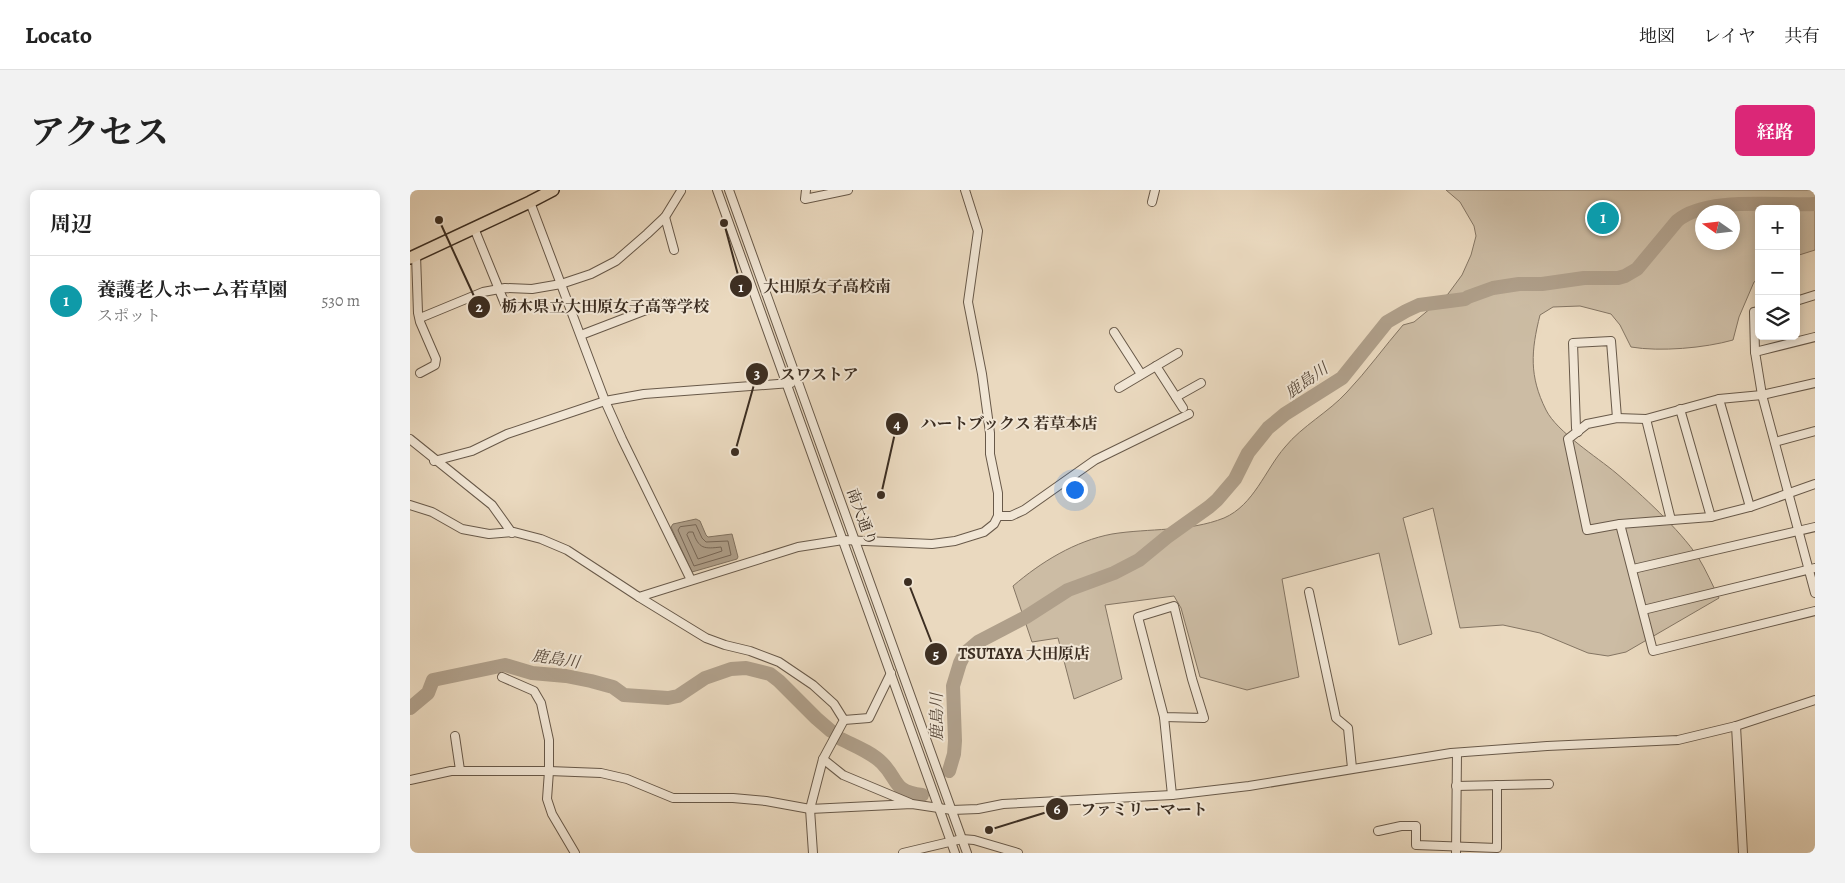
<!DOCTYPE html>
<html lang="ja">
<meta charset="utf-8">
<style>
:root{--surface:#fff;--page:#f2f2f2;--text:#222;--muted:#767676;--line:#e0e0e0;--accent:#db2777}
body{margin:0;font-family:Alegreya,"Noto Serif JP",serif;background:var(--page);color:var(--text)}
.controls{position:absolute;right:15px;top:15px;display:grid;overflow:hidden;border-radius:8px;box-shadow:0 2px 12px #0003}
.controls button{width:45px;height:45px;display:grid;place-items:center;padding:0;border:0;border-bottom:1px solid var(--line);background:var(--surface);color:var(--text);font:25px sans-serif}
.compass{position:absolute;left:1285px;top:15px;width:45px;height:45px;border-radius:50%;background:var(--surface);box-shadow:0 2px 12px #0003;rotate:284deg}
.you{position:absolute;left:664px;top:299px;width:18px;height:18px;margin:-12px;border:4px solid #fff;border-radius:50%;background:#1a73e8;box-shadow:0 0 0 8px #1a73e833}
.badge{display:grid;place-items:center;width:32px;height:32px;border-radius:50%;background:var(--accent);color:#fff;font-size:16px;font-weight:700}
.pin{position:absolute;translate:-50% -50%;border:2px solid #fff;box-shadow:0 1px 5px #0006}
.list{margin:0;padding:0;list-style:none}
h2{display:flex;justify-content:space-between;align-items:center;height:65px;margin:0;padding:0 20px;font-size:21px}
h2 small{font-size:16px;font-weight:400;color:var(--muted)}
.list li{display:grid;grid-template-columns:32px 1fr auto;gap:15px;align-items:center;box-sizing:border-box;height:90px;padding:0 20px;border-top:1px solid var(--line)}
.list b{display:block;font-size:19px;white-space:nowrap}
.list p{margin:0;font-size:16px;white-space:nowrap;color:var(--muted)}
.list em{font-size:16px;font-style:normal;color:var(--muted)}
.icon{flex:none;width:28px;height:28px;fill:none;stroke:currentColor;stroke-width:2;stroke-linecap:round;stroke-linejoin:round}
.map{position:relative;flex:none;width:1405px;height:663px;overflow:hidden;border-radius:8px}
header{display:flex;align-items:center;gap:30px;box-sizing:border-box;height:70px;padding:0 25px;background:var(--surface);border-bottom:1px solid var(--line)}
header strong{font-size:24px}
nav{display:flex;gap:28px;margin-inline-start:auto;font-size:18px}
.intro{display:flex;align-items:center;justify-content:space-between;box-sizing:border-box;height:120px;padding:0 30px}
h1{margin:0;font-size:35px}
.button{padding:12px 22px;border-radius:8px;background:var(--accent);color:#fff;font-size:18px;font-weight:700}
main{display:flex;gap:30px;padding:0 30px}
aside{flex:1;background:var(--surface);border-radius:8px;box-shadow:0 2px 12px #0003}
.map>svg:first-child{display:block}
</style>
<header>
<strong>Locato</strong>
<nav><a>地図</a><a>レイヤ</a><a>共有</a></nav>
</header>
<div class="intro"><h1>アクセス</h1><a class="button">経路</a></div>
<main>
<aside>
<h2>周辺<small></small></h2>
<ul class="list">
<li><span class="badge" style="background:#0f9aa8">1</span><div><b>養護老人ホーム若草園</b><p>スポット</p></div><em>530 m</em></li>
</ul>
</aside>
<div class="map">
<svg width="1405" height="663" viewBox="0 0 1405 663">
<rect width="100%" height="100%" fill="#ead9bf"/>
<filter id="stains"><feTurbulence type="fractalNoise" baseFrequency=".004" numOctaves="4"/><feColorMatrix values="0 0 0 0 .2 0 0 0 0 .09 0 0 0 0 .02 0 0 0 .5 -.17"/></filter>
<radialGradient id="worn" r=".72"><stop offset=".6" stop-color="#630" stop-opacity="0"/><stop offset="1" stop-color="#630" stop-opacity=".3"/></radialGradient>
<!-- green -->
<path fill="#ccbca4" stroke="#847563" fill-rule="evenodd" d="M 1036,0 L 1405,0 L 1405,60 L 1386,66 L 1386,19 L 1349,19 L 1349,89 L 1344,92 L 1329,127 L 1323,150 C 1295,158 1250,162 1221,157 L 1210,135 L 1201,124 L 1170,116 L 1143,117 L 1130,125 C 1121,161 1119,186 1136,220 C 1147,242 1187,267 1206,283 C 1232,305 1269,339 1288,367 C 1296,380 1302,394 1309,408 L 1216,462 L 1198,466 L 1178,463 L 1130,443 L 1093,435 L 1050,438 L 1023,318 L 993,328 L 1022,444 L 989,455 L 969,363 L 872,389 L 889,487 L 837,500 L 790,487 L 771,418 L 764,406 L 695,415 L 712,489 L 664,509 L 648,448 L 622,452 L 603,396 C 631,372 665,351 702,344 C 739,338 779,342 814,328 C 844,315 855,280 875,257 C 892,236 919,222 937,202 C 957,181 974,157 993,135 L 1004,132 L 1038,104 L 1052,85 L 1061,65 L 1066,46 L 1064,36 L 1050,12 ZM 1292,22 L 1322,22 L 1322,52 L 1292,52 Z"/>
<!-- water -->
<path fill="#af9f8a" stroke="#817260" d="M 286,329 L 290,331 L 296,345 L 298,347 L 322,344 L 328,367 L 327,369 L 282,382 L 261,337 L 263,334 Z"/>
<g fill="none" stroke-linecap="round" stroke-linejoin="round">
<!-- shore -->
<g stroke="#766656" stroke-width="1">
<path d="M 286,335 L 292,348 L 296,352 L 318,351 L 321,365 L 284,376 L 268,340 L 270,337 Z"/>
<path d="M 279,342 L 283,342 C 289,359 294,359 311,357 L 312,361 L 288,369 L 277,345 Z"/>
</g>
<!-- river -->
<g stroke="#af9f8a" stroke-width="14">
<path d="M 0,518 L 18,503 L 23,490 L 95,475 L 122,483 L 156,486 L 181,491 L 203,497 L 214,505 L 258,508 L 268,506 L 295,488 L 321,479 L 336,478 L 360,484 L 369,491 L 406,528 L 421,541"/>
<path d="M 431,549 C 445,556 461,562 472,573 C 489,590 482,601 512,605"/>
<path d="M 539,581 L 544,564 L 545,551 L 543,496 L 550,473 L 555,463 L 568,452 L 616,427 L 658,400 L 704,383 L 729,370 L 757,347 L 799,317 L 807,310 L 825,289 L 838,263 L 858,238 L 875,224 L 932,188 L 977,132 L 996,121 L 1009,115 L 1055,109 L 1058,107 L 1083,98 L 1109,94 L 1132,94 L 1174,88 L 1208,88 L 1215,86 L 1227,79 L 1267,31 C 1296,6 1367,16 1405,14"/>
</g>
<defs>
<g id="minor">
<path d="M 307,0 L 545,663"/>
<path d="M 319,0 L 557,663"/>
<path d="M 396,0 L 395,9 L 438,0"/>
<path d="M 120,12 L 195,211 L 212,249 L 281,390"/>
<path d="M 742,12 L 745,0"/>
<path d="M 255,27 L 264,60"/>
<path d="M 64,38 L 97,119"/>
<path d="M 6,65 L 8,123 L 10,132 L 26,169 L 25,175 L 10,183"/>
<path d="M 1386,111 L 1405,105"/>
<path d="M 10,128 L 73,102 L 95,98 L 122,99 L 151,94 L 181,84 L 206,71 L 237,44 L 255,27 L 271,1"/>
<path d="M 704,142 L 731,184"/>
<path d="M 171,145 L 257,112"/>
<path d="M 1405,147 L 1345,162 L 1352,205 L 1405,403"/>
<path d="M 1345,162 L 1344,122 L 1349,121"/>
<path d="M 746,176 L 773,218"/>
<path d="M 1405,193 L 1352,205 L 1309,209 L 1236,229 L 1207,228 L 1177,234 L 1158,249 L 1177,340 L 1210,334 L 1301,327 L 1340,317 L 1405,294"/>
<path d="M 709,198 L 768,163"/>
<path d="M 766,207 L 791,193"/>
<path d="M 1309,209 L 1340,317"/>
<path d="M 1270,219 L 1301,327"/>
<path d="M 1236,229 L 1261,330"/>
<path d="M 1168,242 L 1166,238 L 1163,153 L 1201,151 L 1207,228"/>
<path d="M 0,249 L 82,315 L 102,343"/>
<path d="M 1365,252 L 1405,241"/>
<path d="M 24,271 L 62,261 L 97,244 L 195,211 L 234,204 L 381,193"/>
<path d="M 0,315 L 22,322 L 52,339 L 79,344 L 104,342 L 131,349 L 157,360 L 229,407 L 388,357 L 433,350 L 522,354 L 545,351 L 574,342 L 584,334 L 588,326 L 588,303 L 580,264 L 580,243 L 572,184 L 558,112 L 568,41 L 555,0"/>
<path d="M 588,326 L 601,326 L 614,320 L 685,270 L 779,224"/>
<path d="M 1210,334 L 1243,461 L 1405,421"/>
<path d="M 1223,379 L 1405,337"/>
<path d="M 899,402 L 926,528 L 938,538 L 942,578"/>
<path d="M 229,407 L 296,448 L 315,455 L 340,461 L 369,472 L 403,495 L 424,514 L 434,530 L 413,569 L 400,619 L 403,663"/>
<path d="M 764,416 L 782,489 L 794,528 L 754,527 L 728,427 Z"/>
<path d="M 1233,420 L 1405,378"/>
<path d="M 92,487 L 124,501 L 131,513 L 139,550 L 139,581 L 137,609 L 142,624 L 165,663"/>
<path d="M 754,527 L 762,605"/>
<path d="M 434,530 L 459,528 L 481,483"/>
<path d="M 1326,536 L 1333,663"/>
<path d="M 45,546 L 50,580"/>
<path d="M 413,569 L 433,585 L 500,613"/>
<path d="M 0,590 L 41,581 L 139,581 L 191,583 L 217,589 L 263,608 L 323,608 L 356,611 L 400,619 L 502,614 L 542,620 L 568,619 L 593,614 L 762,605 L 839,596 L 1041,563 L 1137,556 L 1268,550 L 1326,536 L 1405,510"/>
<path d="M 1046,596 L 1139,594"/>
<path d="M 968,641 L 991,636 L 1006,636 L 1006,655 L 1087,658 L 1087,595"/>
<path d="M 493,663 L 552,649 L 564,650 L 608,663"/>
<path d="M 1046,663 L 1047,563"/>
</g>
<path id="highway" d="M 0,68 L 120,12 L 143,0"/>
</defs>
<!-- minor casing -->
<use href="#minor" stroke="#685949" stroke-width="10"/>
<!-- highway casing -->
<use href="#highway" stroke="#3c2e22" stroke-width="14"/>
<!-- minor -->
<use href="#minor" stroke="#f1e6d5" stroke-width="8"/>
<!-- highway -->
<use href="#highway" stroke="#ead9bf" stroke-width="11"/>
</g>
<g text-anchor="middle" stroke-width="4" stroke-linejoin="round" paint-order="stroke">
<!-- street labels -->
<g font-size="15" fill="#3c2e22" stroke="#f1e6d5">
<text transform="translate(452 327) rotate(70)" y="5">南大通り</text>
</g>
<!-- water labels -->
<g font-size="16" font-style="italic" fill="#594a3c" stroke="#f1e6d5">
<text transform="translate(896 190) rotate(-35)" y="6">鹿島川</text>
<text transform="translate(146 468) rotate(9)" y="6">鹿島川</text>
<text transform="translate(526 527) rotate(-90)" y="6">鹿島川</text>
</g>
</g>
<!-- callouts -->
<path fill="none" stroke="#3c2e22" stroke-width="2" d="M314 33L331 96M29 30L69 117M325 262L347 184M471 305L487 234M498 392L526 464M579 640L647 619"/>
<g fill="#3c2e22" stroke="#f1e6d5" stroke-width="2">
<circle cx="314" cy="33" r="5"/>
<circle cx="29" cy="30" r="5"/>
<circle cx="325" cy="262" r="5"/>
<circle cx="471" cy="305" r="5"/>
<circle cx="498" cy="392" r="5"/>
<circle cx="579" cy="640" r="5"/>
<circle cx="331" cy="96" r="12"/>
<circle cx="69" cy="117" r="12"/>
<circle cx="347" cy="184" r="12"/>
<circle cx="487" cy="234" r="12"/>
<circle cx="526" cy="464" r="12"/>
<circle cx="647" cy="619" r="12"/>
</g>
<g font-size="15" text-anchor="middle" font-weight="bold" fill="#fff">
<text x="331" y="102">1</text>
<text x="69" y="122">2</text>
<text x="347" y="189">3</text>
<text x="487" y="239">4</text>
<text x="526" y="469">5</text>
<text x="647" y="624">6</text>
</g>
<g font-size="16" text-anchor="middle" font-weight="bold" fill="#3c2e22" stroke="#f1e6d5" stroke-width="4" stroke-linejoin="round" paint-order="stroke">
<text x="417" y="102">大田原女子高校南</text>
<text x="195" y="122">栃木県立大田原女子高等学校</text>
<text x="409" y="190">スワストア</text>
<text x="599" y="239">ハートブックス 若草本店</text>
<text x="614" y="469">TSUTAYA 大田原店</text>
<text x="734" y="625">ファミリーマート</text>
</g>
<rect width="100%" height="100%" filter="url(#stains)"/>
<rect width="100%" height="100%" fill="url(#worn)"/>
</svg>
<div class="controls">
<button>+</button>
<button>−</button>
<button><svg class="icon" aria-label="layers" viewBox="0 0 24 24"><path d="M12 4l9 5-9 5-9-5zM3 14l9 5 9-5"/></svg></button>
</div>
<svg class="compass" viewBox="-18 -18 36 36"><path d="M0-13l5 13h-10z" fill="#e53935"/><path d="M0 13l5-13h-10z" fill="#767676"/></svg>
<div class="you"></div>
<div class="pin badge" style="left:1193px;top:28px;background:#0f9aa8">1</div>
</div>
</main>
